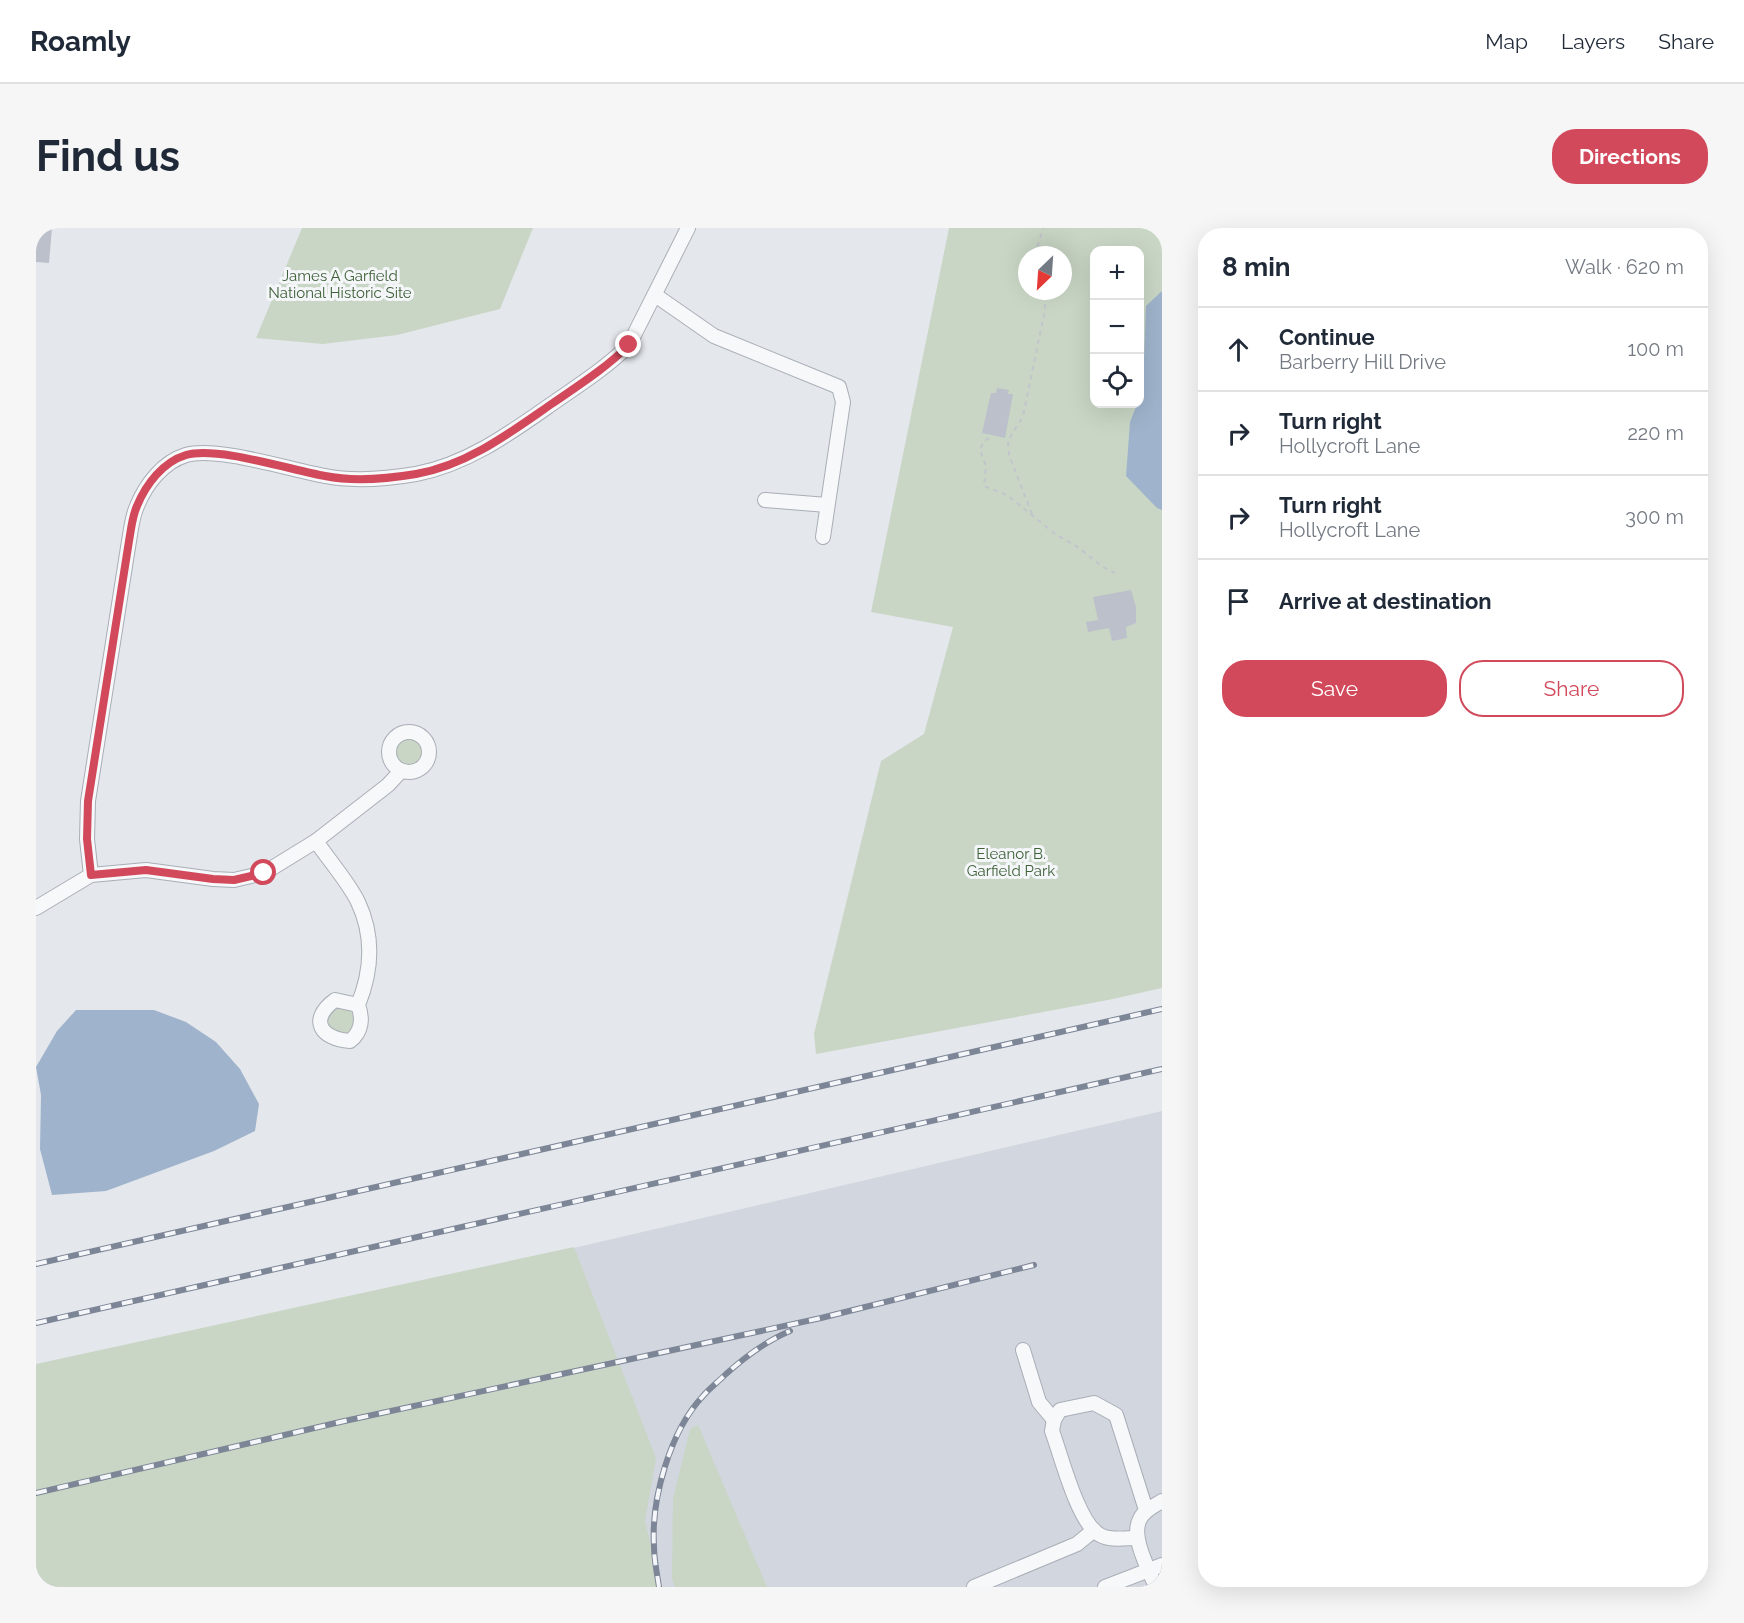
<!DOCTYPE html>
<meta charset="utf-8">
<style>
:root{--surface:#fff;--page:#f6f6f7;--text:#1f2937;--muted:#747a83;--line:#e0e1e3;--accent:#d1495b}
body{margin:0;font-family:Raleway,sans-serif;background:var(--page);color:var(--text)}
.controls{position:absolute;right:18px;top:18px;display:grid;overflow:hidden;border-radius:12px;box-shadow:0 6px 24px #0002}
.controls button{width:54px;height:54px;display:grid;place-items:center;padding:0;border:0;border-bottom:2px solid var(--line);background:var(--surface);color:var(--text);font:30px sans-serif}
.compass{position:absolute;left:982px;top:18px;width:54px;height:54px;border-radius:50%;background:var(--surface);box-shadow:0 6px 24px #0002;rotate:205deg}
.stop{position:absolute;width:18px;height:18px;margin:-14px;border:4px solid #d1495b;border-radius:50%;background:#fff}
.stop.end{background:#d1495b;border-color:#fff;box-shadow:0 2px 6px #0008}
.list{margin:0;padding:0;list-style:none}
h2{display:flex;justify-content:space-between;align-items:center;height:78px;margin:0;padding:0 24px;font-size:26px}
h2 small{font-size:20px;font-weight:400;color:var(--muted)}
.list li{display:grid;grid-template-columns:39px 1fr auto;gap:18px;align-items:center;box-sizing:border-box;height:84px;padding:0 24px;border-top:2px solid var(--line)}
.list b{display:block;font-size:22px;white-space:nowrap}
.list p{margin:0;font-size:20px;white-space:nowrap;color:var(--muted)}
.list em{font-size:20px;font-style:normal;color:var(--muted)}
.actions{display:flex;gap:12px;padding:18px 24px}
.actions a{flex:1;padding:14px 0;border:2px solid var(--accent);border-radius:24px;text-align:center;font-size:21px;color:var(--accent)}
.actions .main{background:var(--accent);color:#fff}
.icon{flex:none;width:33px;height:33px;fill:none;stroke:currentColor;stroke-width:2;stroke-linecap:round;stroke-linejoin:round}
.map{position:relative;flex:none;width:1126px;height:1359px;overflow:hidden;border-radius:24px}
header{display:flex;align-items:center;gap:36px;box-sizing:border-box;height:84px;padding:0 30px;background:var(--surface);border-bottom:2px solid var(--line)}
header strong{font-size:28px}
nav{display:flex;gap:33px;margin-inline-start:auto;font-size:21px}
.intro{display:flex;align-items:center;justify-content:space-between;box-sizing:border-box;height:144px;padding:0 36px}
h1{margin:0;font-size:42px}
.button{padding:15px 27px;border-radius:24px;background:var(--accent);color:#fff;font-size:21px;font-weight:700}
main{display:flex;gap:36px;padding:0 36px}
aside{flex:1;background:var(--surface);border-radius:24px;box-shadow:0 6px 24px #0002}
.map>svg:first-child{display:block}
</style>
<header>
<strong>Roamly</strong>
<nav><a>Map</a><a>Layers</a><a>Share</a></nav>
</header>
<div class="intro"><h1>Find us</h1><a class="button">Directions</a></div>
<main>
<div class="map">
<svg width="1126" height="1359" viewBox="0 0 1126 1359">
<rect width="100%" height="100%" fill="#e4e7ec"/>
<!-- built -->
<path fill="#d2d6de" d="M 1126,883 L 1126,1359 L 0,1359 L 0,1141 L 177,1104 Z"/>
<!-- green -->
<g fill="#c9d6c5" fill-rule="evenodd">
<path d="M 266,0 L 497,0 L 464,81 L 361,107 L 287,116 L 220,110 Z"/>
<path d="M 913,0 L 1126,0 L 1126,760 L 1072,772 L 780,826 L 778,806 L 845,533 L 888,506 L 917,399 L 835,384 ZM 1058,22 L 1104,22 L 1104,176 L 1058,176 ZM 991,27 L 1027,27 L 1027,63 L 991,63 Z"/>
<circle cx="373" cy="524" r="15"/>
<path d="M 300,778 L 314,781 L 319,790 L 319,798 L 314,806 L 296,806 L 290,793 L 294,781 Z"/>
<path d="M 538,1019 L 620,1230 L 609,1293 L 625,1359 L 0,1359 L 0,1136 Z"/>
<path d="M 662,1197 L 731,1359 L 639,1359 L 636,1351 L 637,1271 L 654,1201 Z"/>
</g>
<!-- water -->
<g fill="#9fb4cc">
<path d="M 1126,63 L 1126,282 L 1121,280 L 1090,248 L 1094,194 L 1101,176 L 1104,176 L 1104,169 L 1107,159 L 1110,78 Z"/>
<path d="M 40,782 L 118,782 L 150,794 L 180,814 L 204,841 L 223,876 L 219,903 L 178,923 L 70,963 L 16,967 L 4,921 L 5,867 L 0,839 L 21,803 Z"/>
</g>
<!-- building -->
<g fill="#bbc0ca">
<path d="M 0,0 L 16,0 L 13,35 L 0,34 Z"/>
<path d="M 961,160 L 973,162 L 972,166 L 977,166 L 969,210 L 946,205 L 955,165 L 960,165 Z"/>
<path d="M 1095,362 L 1100,379 L 1100,395 L 1090,399 L 1091,410 L 1076,413 L 1073,400 L 1052,404 L 1050,394 L 1062,392 L 1057,369 Z"/>
</g>
<g fill="none" stroke-linecap="round" stroke-linejoin="round">
<defs>
<g id="minor">
<path d="M 619,67 L 678,108 L 803,159 L 807,174 L 787,309"/>
<path d="M 729,272 L 791,277"/>
<circle cx="373" cy="524" r="20"/>
<path d="M 280,613 C 292,631 313,655 322,674 C 338,708 336,743 322,777 C 327,790 326,804 314,813 C 285,811 272,792 299,772 L 322,777"/>
<path d="M 55,647 L 51,611 L 52,573 L 93,313 C 95,302 96,289 101,278 C 110,256 127,234 150,227 C 181,218 255,242 289,248 C 319,254 350,251 380,246 C 433,236 477,203 520,173 C 546,155 571,139 593,117 L 652,0"/>
<path d="M 0,680 L 55,647 L 110,642 L 177,651 L 198,652 L 228,645 L 280,613 L 352,557 L 364,544"/>
<path d="M 987,1122 L 1003,1174 L 1018,1192"/>
<path d="M 1101,1310 C 1090,1310 1074,1313 1064,1307 C 1042,1296 1025,1227 1016,1203 L 1018,1192 L 1024,1182 L 1058,1175 L 1080,1187 L 1110,1282"/>
<path d="M 938,1359 L 1041,1316 L 1058,1302"/>
<path d="M 1069,1359 L 1126,1337"/>
<path d="M 1120,1359 C 1113,1342 1094,1308 1104,1291 C 1108,1282 1118,1278 1126,1273"/>
</g>
</defs>
<!-- minor casing -->
<use href="#minor" stroke="#a9aeb7" stroke-width="16"/>
<!-- path -->
<g stroke="#c2c5cb" stroke-width="2" stroke-dasharray="4.5 4.5" stroke-linecap="butt">
<path d="M 999,27 L 1007,0"/>
<path d="M 953,210 L 948,213 L 944,222 L 950,238 L 948,258 L 971,267 L 1018,305 L 1043,320 L 1067,339 L 1081,346"/>
<path d="M 996,286 L 973,227 L 972,213 L 987,188 L 1009,82 L 1009,63"/>
</g>
<!-- minor -->
<use href="#minor" stroke="#f7f8fa" stroke-width="14"/>
<defs>
<g id="rail">
<path d="M 0,1036 L 1126,781"/>
<path d="M 0,1095 L 1126,841"/>
<path d="M 0,1265 L 304,1194 L 785,1090 L 998,1037"/>
<path d="M 623,1359 C 621,1345 618,1332 618,1318 C 615,1271 634,1203 667,1168 C 674,1160 682,1154 690,1146 C 709,1129 730,1113 754,1103"/>
</g>
</defs>
<!-- rail casing -->
<use href="#rail" stroke="#7d8696" stroke-width="6"/>
<!-- rail -->
<use href="#rail" stroke="#f4f6f9" stroke-width="4" stroke-dasharray="11" stroke-linecap="butt"/>
</g>
<g fill="none" stroke-linecap="round" stroke-linejoin="round">
<!-- route -->
<path stroke="#d1495b" stroke-width="8" d="M 228,645 L 198,652 L 177,651 L 110,642 L 55,647 L 51,611 L 52,573 L 93,313 C 95,302 96,289 101,278 C 110,256 127,234 150,227 C 181,218 255,242 289,248 C 319,254 350,251 380,246 C 432,237 475,204 517,175 C 543,157 570,140 593,117"/>
</g>
<g text-anchor="middle" stroke-width="6" stroke-linejoin="round" paint-order="stroke">
<!-- park labels -->
<g font-size="15" fill="#3f6138" stroke="#f4f6f9">
<text x="304" y="53">James A Garfield<tspan x="304" dy="17">National Historic Site</tspan></text>
<text x="975" y="631">Eleanor B.<tspan x="975" dy="17">Garfield Park</tspan></text>
</g>
</g>
</svg>
<div class="controls">
<button>+</button>
<button>−</button>
<button><svg class="icon" aria-label="locate" viewBox="0 0 24 24"><circle cx="12" cy="12" r="6"/><path d="M12 2v4M12 18v4M2 12h4M18 12h4"/></svg></button>
</div>
<svg class="compass" viewBox="-18 -18 36 36"><path d="M0-13l5 13h-10z" fill="#e53935"/><path d="M0 13l5-13h-10z" fill="#747a83"/></svg>
<div class="stop" style="left:228px;top:645px"></div>
<div class="stop end" style="left:593px;top:117px"></div>
</div>
<aside>
<h2>8 min<small>Walk · 620 m</small></h2>
<ul class="list">
<li><svg class="icon" aria-label="ahead" viewBox="0 0 24 24"><path d="M12 20V5M6 11l6-6 6 6"/></svg><div><b>Continue</b><p>Barberry Hill Drive</p></div><em>100 m</em></li>
<li><svg class="icon" aria-label="right" viewBox="0 0 24 24"><path d="M7 20v-9h11M14 6l5 5-5 5"/></svg><div><b>Turn right</b><p>Hollycroft Lane</p></div><em>220 m</em></li>
<li><svg class="icon" aria-label="right" viewBox="0 0 24 24"><path d="M7 20v-9h11M14 6l5 5-5 5"/></svg><div><b>Turn right</b><p>Hollycroft Lane</p></div><em>300 m</em></li>
<li><svg class="icon" aria-label="arrive" viewBox="0 0 24 24"><path d="M6 21V4h12l-3 4 3 4H6"/></svg><div><b>Arrive at destination</b></div></li>
</ul>
<div class="actions"><a class="main">Save</a><a>Share</a></div>
</aside>
</main>
